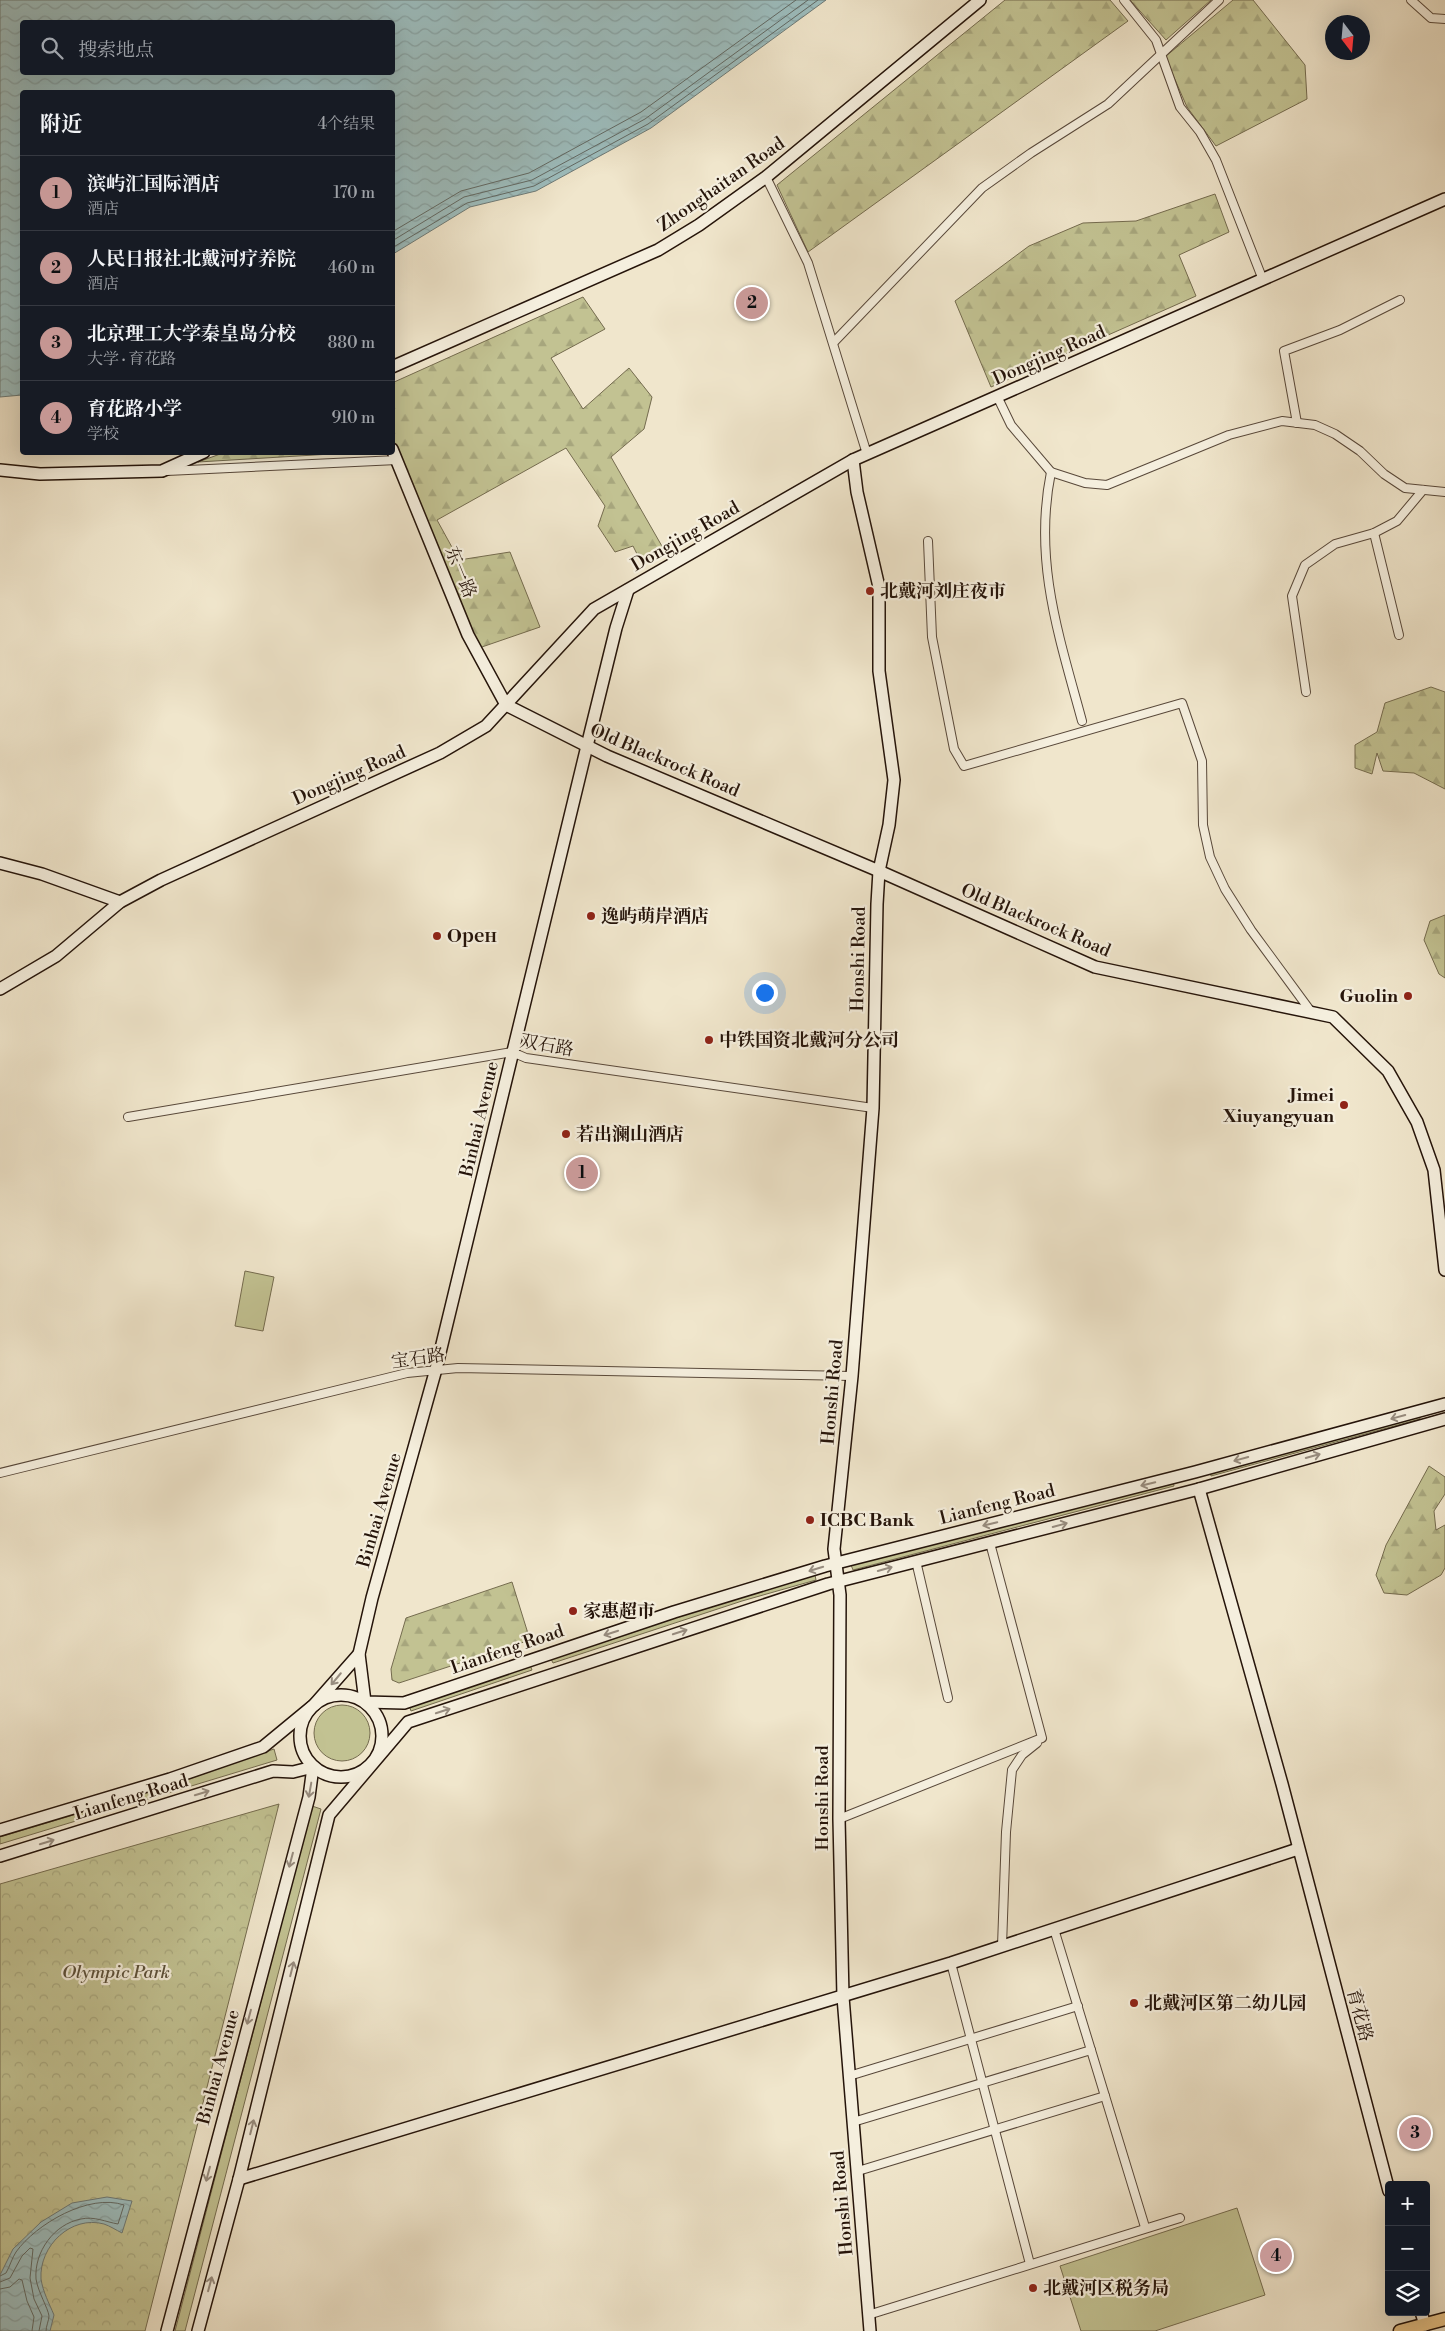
<!DOCTYPE html>
<html lang="zh">
<meta charset="utf-8">
<style>
:root{--surface:#171b24;--page:#242831;--text:#f1f3f6;--muted:#9ea1a6;--line:#363941;--accent:#c59692}
body{margin:0;font-family:"Libre Bodoni","Noto Serif SC",serif;background:var(--page);color:var(--text)}
.controls{position:absolute;right:15px;bottom:15px;display:grid;overflow:hidden;border-radius:5px;box-shadow:0 5px 20px #0002}
.controls button{width:45px;height:45px;display:grid;place-items:center;padding:0;border:0;border-bottom:1px solid var(--line);background:var(--surface);color:var(--text);font:25px sans-serif}
.compass{position:absolute;left:1325px;top:15px;width:45px;height:45px;border-radius:50%;background:var(--surface);box-shadow:0 5px 20px #0002;rotate:164deg}
.you{position:absolute;left:764px;top:992px;width:18px;height:18px;margin:-12px;border:4px solid #fff;border-radius:50%;background:#1a73e8;box-shadow:0 0 0 8px #1a73e833}
.badge{display:grid;place-items:center;width:32px;height:32px;border-radius:50%;background:var(--accent);color:#111;font-size:16px;font-weight:700}
.pin{position:absolute;translate:-50% -50%;border:2px solid #fff;box-shadow:0 1px 5px #0006}
.list{margin:0;padding:0;list-style:none}
h2{display:flex;justify-content:space-between;align-items:center;height:65px;margin:0;padding:0 20px;font-size:21px}
h2 small{font-size:16px;font-weight:400;color:var(--muted)}
.list li{display:grid;grid-template-columns:32px 1fr auto;gap:15px;align-items:center;box-sizing:border-box;height:75px;padding:0 20px;border-top:1px solid var(--line)}
.list b{display:block;font-size:19px;white-space:nowrap}
.list p{margin:0;font-size:16px;white-space:nowrap;color:var(--muted)}
.list em{font-size:16px;font-style:normal;color:var(--muted)}
.icon{flex:none;width:28px;height:28px;fill:none;stroke:currentColor;stroke-width:2;stroke-linecap:round;stroke-linejoin:round}
.map{position:relative;flex:none;width:1445px;height:2331px;overflow:hidden}
.search{position:absolute;background:var(--surface);box-shadow:0 5px 20px #0002;left:20px;top:20px;width:375px;height:55px;display:flex;align-items:center;gap:12px;box-sizing:border-box;padding:0 18px;border-radius:5px;color:var(--muted);font-size:19px}
.panel{position:absolute;background:var(--surface);box-shadow:0 5px 20px #0002;left:20px;top:90px;width:375px;height:365px;border-radius:5px}
.map>svg:first-child{display:block}
</style>
<div class="map">
<svg width="1445" height="2331" viewBox="0 0 1445 2331">
<defs>
<pattern id="forest-firs" width="22" height="20" patternUnits="userSpaceOnUse" patternTransform="scale(1.25)"><rect width="22" height="20" fill="#c2c292"/><path d="M5 1l3.5 6h-7zM16 11l3.5 6h-7z" fill="#a7a67d"/></pattern>
<pattern id="park-crowns" width="20" height="18" patternUnits="userSpaceOnUse" patternTransform="scale(1.25)"><rect width="20" height="18" fill="#c2c292"/><path d="M2 6a3 3 0 1 1 6 0M12 15a3 3 0 1 1 6 0" fill="none" stroke="#a7a67d"/></pattern>
<pattern id="water-waves" width="16" height="10" patternUnits="userSpaceOnUse" patternTransform="scale(1.25)"><rect width="16" height="10" fill="#9dbebf"/><path d="M0 5q4-4 8 0t8 0" fill="none" stroke="#87a2a3"/></pattern>
</defs>
<rect width="100%" height="100%" fill="#f0e6cc"/>
<filter id="stains"><feTurbulence type="fractalNoise" baseFrequency=".004" numOctaves="4"/><feColorMatrix values="0 0 0 0 .2 0 0 0 0 .09 0 0 0 0 .02 0 0 0 .5 -.17"/></filter>
<radialGradient id="worn" r=".72"><stop offset=".6" stop-color="#630" stop-opacity="0"/><stop offset="1" stop-color="#630" stop-opacity=".3"/></radialGradient>
<!-- grass -->
<g fill="#c2c292" stroke="#746b4e">
<path d="M 245,1271 L 274,1277 L 263,1331 L 235,1326 Z"/>
<path d="M 1419,1414 L 1420,1419 L 1211,1476 L 1210,1472 Z"/>
<path d="M 1173,1481 L 1174,1486 L 853,1570 L 851,1565 Z"/>
<path d="M 815,1575 L 816,1580 L 742,1601 L 553,1663 L 551,1659 L 741,1596 Z"/>
<path d="M 530,1665 L 532,1670 L 411,1711 L 409,1705 Z"/>
<circle cx="342" cy="1733" r="28"/>
<path d="M 274,1749 L 277,1760 L 0,1844 L 0,1837 L 163,1788 Z"/>
<path d="M 312,1806 L 321,1809 L 185,2331 L 175,2331 Z"/>
<path d="M 1237,2208 L 1265,2295 L 1155,2331 L 1081,2331 L 1060,2266 Z"/>
</g>
<!-- forest -->
<g fill="url(#forest-firs)" stroke="#746b4e">
<path d="M 1005,0 L 1110,0 L 1128,21 L 808,252 L 777,185 Z"/>
<path d="M 1130,0 L 1211,0 L 1166,40 Z"/>
<path d="M 1233,0 L 1253,0 L 1305,65 L 1307,99 L 1216,146 L 1187,107 L 1165,57 Z"/>
<path d="M 1215,194 L 1229,232 L 1179,255 L 1196,296 L 991,387 L 955,301 L 1029,246 L 1083,223 L 1136,221 Z"/>
<path d="M 583,297 L 605,329 L 551,358 L 583,409 L 629,368 L 652,397 L 644,429 L 611,457 L 667,555 L 642,564 L 633,546 L 615,552 L 598,526 L 605,506 L 566,448 L 437,520 L 459,560 L 510,552 L 540,627 L 479,648 L 393,447 L 392,383 Z"/>
<path d="M 223,453 L 223,452 L 348,453 L 198,462 Z"/>
<path d="M 1431,687 L 1445,692 L 1445,789 L 1414,773 L 1383,771 L 1377,753 L 1372,774 L 1355,768 L 1355,745 L 1377,732 L 1385,703 Z"/>
<path d="M 1445,915 L 1445,978 L 1439,974 L 1424,940 L 1430,921 Z"/>
<path d="M 1429,1466 L 1445,1477 L 1445,1494 L 1434,1511 L 1436,1530 L 1445,1525 L 1445,1568 L 1441,1575 L 1407,1595 L 1384,1593 L 1376,1575 L 1386,1545 Z"/>
<path d="M 512,1582 L 530,1640 L 399,1683 L 392,1680 L 391,1669 L 406,1618 Z"/>
</g>
<!-- park -->
<path fill="url(#park-crowns)" stroke="#746b4e" d="M 279,1804 L 145,2331 L 0,2331 L 0,1884 Z"/>
<!-- water -->
<g fill="url(#water-waves)" stroke="#6d7a77" fill-rule="evenodd">
<path d="M 0,0 L 826,0 L 651,128 L 536,191 L 470,207 L 393,254 L 392,92 L 22,92 L 22,395 L 0,397 ZM 22,22 L 392,22 L 392,72 L 22,72 Z"/>
<path d="M 107,2197 L 132,2201 L 122,2233 C 116,2230 110,2226 104,2224 C 71,2215 39,2246 41,2279 C 43,2292 49,2303 54,2315 L 50,2331 L 0,2331 L 0,2275 L 13,2249 L 41,2222 L 72,2203 Z"/>
</g>
<g fill="none" stroke-linecap="round" stroke-linejoin="round">
<!-- shore -->
<g stroke="#616964" stroke-width="1">
<path d="M 392,232 L 461,191 L 529,173 L 641,112 L 796,0"/>
<path d="M 392,241 L 464,197 L 532,180 L 645,119 L 808,0"/>
<path d="M 392,248 L 467,203 L 534,186 L 648,124 L 818,0"/>
<path d="M 0,2276 L 6,2273 C 10,2266 12,2258 16,2252 C 36,2224 89,2193 124,2205 L 118,2224 C 106,2222 94,2216 81,2219 C 54,2224 34,2252 36,2279 C 38,2292 48,2308 49,2316 C 49,2320 46,2326 46,2331"/>
<path d="M 0,2282 L 10,2278 L 22,2256 L 30,2248 L 33,2249 L 30,2278 L 34,2299 L 42,2316 L 39,2331"/>
<path d="M 0,2289 L 10,2287 L 19,2279 L 22,2280 L 27,2301 L 34,2317 L 32,2331"/>
</g>
<defs>
<g id="street">
<path d="M 1124,0 L 1156,40 L 1180,107 L 1200,132 L 1216,160 L 1263,280"/>
<path d="M 1411,0 L 1431,18 L 1445,19"/>
<path d="M 766,177 L 808,263 L 867,454"/>
<path d="M 834,342 L 982,188 L 1031,153 L 1108,104 L 1219,0"/>
<path d="M 997,396 L 1011,425 L 1051,472 L 1085,483 L 1107,485 L 1229,435 L 1282,421 L 1315,425 L 1335,434 L 1360,451 L 1384,474 L 1405,488 L 1445,492"/>
<path d="M 1297,423 L 1284,351 L 1340,330 L 1400,300"/>
<path d="M 167,471 L 397,460"/>
<path d="M 1051,472 C 1033,561 1059,636 1082,721"/>
<path d="M 1374,533 L 1399,635"/>
<path d="M 928,541 L 932,637 L 954,749 L 964,766 L 1182,703 L 1202,761 L 1203,825 L 1210,857 L 1225,889 L 1251,930 L 1312,1013"/>
<path d="M 1306,692 L 1292,596 L 1305,565 L 1335,544 L 1374,533 L 1397,521 L 1423,490"/>
<path d="M 128,1117 L 512,1052 L 526,1058 L 873,1108"/>
<path d="M 0,1473 L 407,1373 L 458,1368 L 852,1376"/>
<path d="M 916,1561 L 948,1698"/>
<path d="M 839,1819 L 1042,1738 L 990,1543"/>
<path d="M 1054,1929 L 1145,2227"/>
<path d="M 1002,1946 L 1006,1832 L 1012,1770 L 1022,1755 L 1037,1743"/>
<path d="M 951,1963 L 1030,2264"/>
<path d="M 849,2076 L 1078,2006"/>
<path d="M 853,2122 L 1091,2050"/>
<path d="M 858,2171 L 1105,2096"/>
<path d="M 868,2315 L 1180,2218"/>
</g>
<g id="secondary">
<path d="M 392,367 L 658,250 L 699,225 L 766,177 L 980,0"/>
<path d="M 392,449 L 468,635 L 506,705"/>
<path d="M 853,460 L 857,492 L 879,587 L 879,671 L 894,780 L 889,825 L 879,871 L 877,904 L 873,1108 L 852,1376 L 834,1549 L 840,1595 L 839,1819 L 843,1997 L 870,2331"/>
<path d="M 0,470 L 40,474 L 162,471 L 204,452"/>
<path d="M 628,590 L 616,628 L 587,746 L 436,1369 L 372,1598 L 359,1654 L 365,1702 L 404,1703 L 674,1612 L 825,1566 L 1195,1472 L 1445,1404"/>
<path d="M 506,705 L 607,756 L 879,871 L 1095,967 L 1333,1017 L 1388,1071 L 1417,1122 L 1434,1170 L 1445,1270"/>
<path d="M 0,863 L 42,874 L 120,902"/>
<path d="M 0,989 L 56,956 L 120,902 L 161,880 L 440,753 L 486,726 L 594,609 L 853,460 L 1445,199"/>
<path d="M 1199,1489 L 1282,1784 L 1389,2191"/>
<circle cx="341" cy="1736" r="41"/>
<path d="M 0,1830 L 170,1779 L 263,1747 L 314,1705 L 359,1654"/>
<path d="M 0,1856 L 273,1771 L 293,1772 L 313,1767 L 309,1797 L 167,2331"/>
<path d="M 239,2179 L 951,1963 L 1298,1849"/>
<path d="M 1421,2312 L 1425,2325"/>
<path d="M 198,2331 L 239,2179 L 329,1815 L 408,1722 L 828,1584 L 1199,1489 L 1445,1419"/>
</g>
<path id="primary" d="M 1400,2331 L 1445,2319"/>
</defs>
<!-- street casing -->
<use href="#street" stroke="#58483a" stroke-width="10"/>
<!-- secondary casing -->
<use href="#secondary" stroke="#25140a" stroke-width="14"/>
<!-- primary casing -->
<use href="#primary" stroke="#25140a" stroke-width="15"/>
<!-- street -->
<use href="#street" stroke="#f5efde" stroke-width="8"/>
<!-- secondary -->
<use href="#secondary" stroke="#f5efde" stroke-width="11"/>
<!-- primary -->
<use href="#primary" stroke="#e8c386" stroke-width="12"/>
</g>
<!-- one-way arrows -->
<defs><path id="oneway-shaft" d="M-6 0H5M1.5-3L5.5 0L1.5 3" fill="none" stroke-width="1.6" stroke-linecap="round" stroke-linejoin="round" transform="scale(1.25)"/></defs>
<g stroke="#978c7f">
<use href="#oneway-shaft" transform="translate(1398 1417) rotate(165)"/>
<use href="#oneway-shaft" transform="translate(1313 1456) rotate(-16)"/>
<use href="#oneway-shaft" transform="translate(1241 1459) rotate(165)"/>
<use href="#oneway-shaft" transform="translate(1148 1484) rotate(166)"/>
<use href="#oneway-shaft" transform="translate(990 1524) rotate(166)"/>
<use href="#oneway-shaft" transform="translate(1060 1525) rotate(-15)"/>
<use href="#oneway-shaft" transform="translate(816 1569) rotate(163)"/>
<use href="#oneway-shaft" transform="translate(885 1569) rotate(-16)"/>
<use href="#oneway-shaft" transform="translate(680 1632) rotate(-18)"/>
<use href="#oneway-shaft" transform="translate(611 1633) rotate(162)"/>
<use href="#oneway-shaft" transform="translate(336 1679) rotate(130)"/>
<use href="#oneway-shaft" transform="translate(443 1711) rotate(-18)"/>
<use href="#oneway-shaft" transform="translate(310 1790) rotate(100)"/>
<use href="#oneway-shaft" transform="translate(202 1793) rotate(-17)"/>
<use href="#oneway-shaft" transform="translate(47 1842) rotate(-17)"/>
<use href="#oneway-shaft" transform="translate(291 1860) rotate(105)"/>
<use href="#oneway-shaft" transform="translate(292 1969) rotate(-76)"/>
<use href="#oneway-shaft" transform="translate(249 2017) rotate(105)"/>
<use href="#oneway-shaft" transform="translate(252 2127) rotate(-76)"/>
<use href="#oneway-shaft" transform="translate(208 2174) rotate(105)"/>
<use href="#oneway-shaft" transform="translate(210 2284) rotate(-75)"/>
</g>
<!-- markers -->
<g fill="#8f2418" stroke="#f5efde" stroke-width="2">
<circle cx="870" cy="591" r="5"/>
<circle cx="591" cy="916" r="5"/>
<circle cx="437" cy="936" r="5"/>
<circle cx="1408" cy="996" r="5"/>
<circle cx="709" cy="1040" r="5"/>
<circle cx="1344" cy="1105" r="5"/>
<circle cx="566" cy="1134" r="5"/>
<circle cx="810" cy="1520" r="5"/>
<circle cx="573" cy="1611" r="5"/>
<circle cx="1134" cy="2003" r="5"/>
<circle cx="1033" cy="2288" r="5"/>
</g>
<g text-anchor="middle" stroke-width="4.5" stroke-linejoin="round" paint-order="stroke">
<!-- street labels -->
<g font-size="18" fill="#25140a" stroke="#f5efde">
<text transform="translate(721 184) rotate(-35)" y="6">Zhonghaitan Road</text>
<text transform="translate(1049 355) rotate(-24)" y="6">Dongjing Road</text>
<text transform="translate(685 536) rotate(-30)" y="6">Dongjing Road</text>
<text transform="translate(461 572) rotate(68)" y="6">东一路</text>
<text transform="translate(665 760) rotate(23)" y="6">Old Blackrock Road</text>
<text transform="translate(349 775) rotate(-24)" y="6">Dongjing Road</text>
<text transform="translate(1036 920) rotate(23)" y="6">Old Blackrock Road</text>
<text transform="translate(858 959) rotate(-89)" y="6">Honshi Road</text>
<text transform="translate(547 1045) rotate(10)" y="6">双石路</text>
<text transform="translate(479 1119) rotate(-77)" y="6">Binhai Avenue</text>
<text transform="translate(418 1358) rotate(-8)" y="6">宝石路</text>
<text transform="translate(832 1392) rotate(-85)" y="6">Honshi Road</text>
<text transform="translate(997 1504) rotate(-14)" y="6">Lianfeng Road</text>
<text transform="translate(379 1510) rotate(-74)" y="6">Binhai Avenue</text>
<text transform="translate(507 1649) rotate(-19)" y="6">Lianfeng Road</text>
<text transform="translate(131 1797) rotate(-17)" y="6">Lianfeng Road</text>
<text transform="translate(822 1798) rotate(-90)" y="6">Honshi Road</text>
<text transform="translate(1360 2015) rotate(75)" y="6">育花路</text>
<text transform="translate(218 2067) rotate(-75)" y="6">Binhai Avenue</text>
<text transform="translate(842 2203) rotate(-95)" y="6">Honshi Road</text>
</g>
<!-- poi labels -->
<g font-size="18" font-weight="bold" fill="#25140a" stroke="#f5efde" text-anchor="start">
<text x="880" y="597">北戴河刘庄夜市</text>
<text x="601" y="922">逸屿萌岸酒店</text>
<text x="447" y="942">Oрен</text>
<text x="1398" y="1002" text-anchor="end">Guolin</text>
<text x="719" y="1046">中铁国资北戴河分公司</text>
<text x="1334" y="1101" text-anchor="end">Jimei<tspan x="1334" dy="21">Xiuyangyuan</tspan></text>
<text x="576" y="1140">若出澜山酒店</text>
<text x="820" y="1526">ICBC Bank</text>
<text x="583" y="1617">家惠超市</text>
<text x="1144" y="2009">北戴河区第二幼儿园</text>
<text x="1043" y="2294">北戴河区税务局</text>
</g>
<!-- park labels -->
<g font-size="18" font-style="italic" fill="#5c513a" stroke="#f5efde">
<text x="116" y="1978">Olympic Park</text>
</g>
</g>
<rect width="100%" height="100%" filter="url(#stains)"/>
<rect width="100%" height="100%" fill="url(#worn)"/>
</svg>
<div class="controls">
<button>+</button>
<button>−</button>
<button><svg class="icon" aria-label="layers" viewBox="0 0 24 24"><path d="M12 4l9 5-9 5-9-5zM3 14l9 5 9-5"/></svg></button>
</div>
<svg class="compass" viewBox="-18 -18 36 36"><path d="M0-13l5 13h-10z" fill="#e53935"/><path d="M0 13l5-13h-10z" fill="#9ea1a6"/></svg>
<div class="you"></div>
<div class="pin badge" style="left:582px;top:1173px">1</div>
<div class="pin badge" style="left:752px;top:303px">2</div>
<div class="pin badge" style="left:1415px;top:2133px">3</div>
<div class="pin badge" style="left:1276px;top:2256px">4</div>
<div class="search"><svg class="icon" aria-label="search" viewBox="0 0 24 24"><circle cx="10" cy="10" r="6"/><path d="M15 15l6 6"/></svg>搜索地点</div>
<section class="panel">
<h2>附近<small>4个结果</small></h2>
<ul class="list">
<li><span class="badge">1</span><div><b>滨屿汇国际酒店</b><p>酒店</p></div><em>170 m</em></li>
<li><span class="badge">2</span><div><b>人民日报社北戴河疗养院</b><p>酒店</p></div><em>460 m</em></li>
<li><span class="badge">3</span><div><b>北京理工大学秦皇岛分校</b><p>大学 · 育花路</p></div><em>880 m</em></li>
<li><span class="badge">4</span><div><b>育花路小学</b><p>学校</p></div><em>910 m</em></li>
</ul>
</section>
</div>
